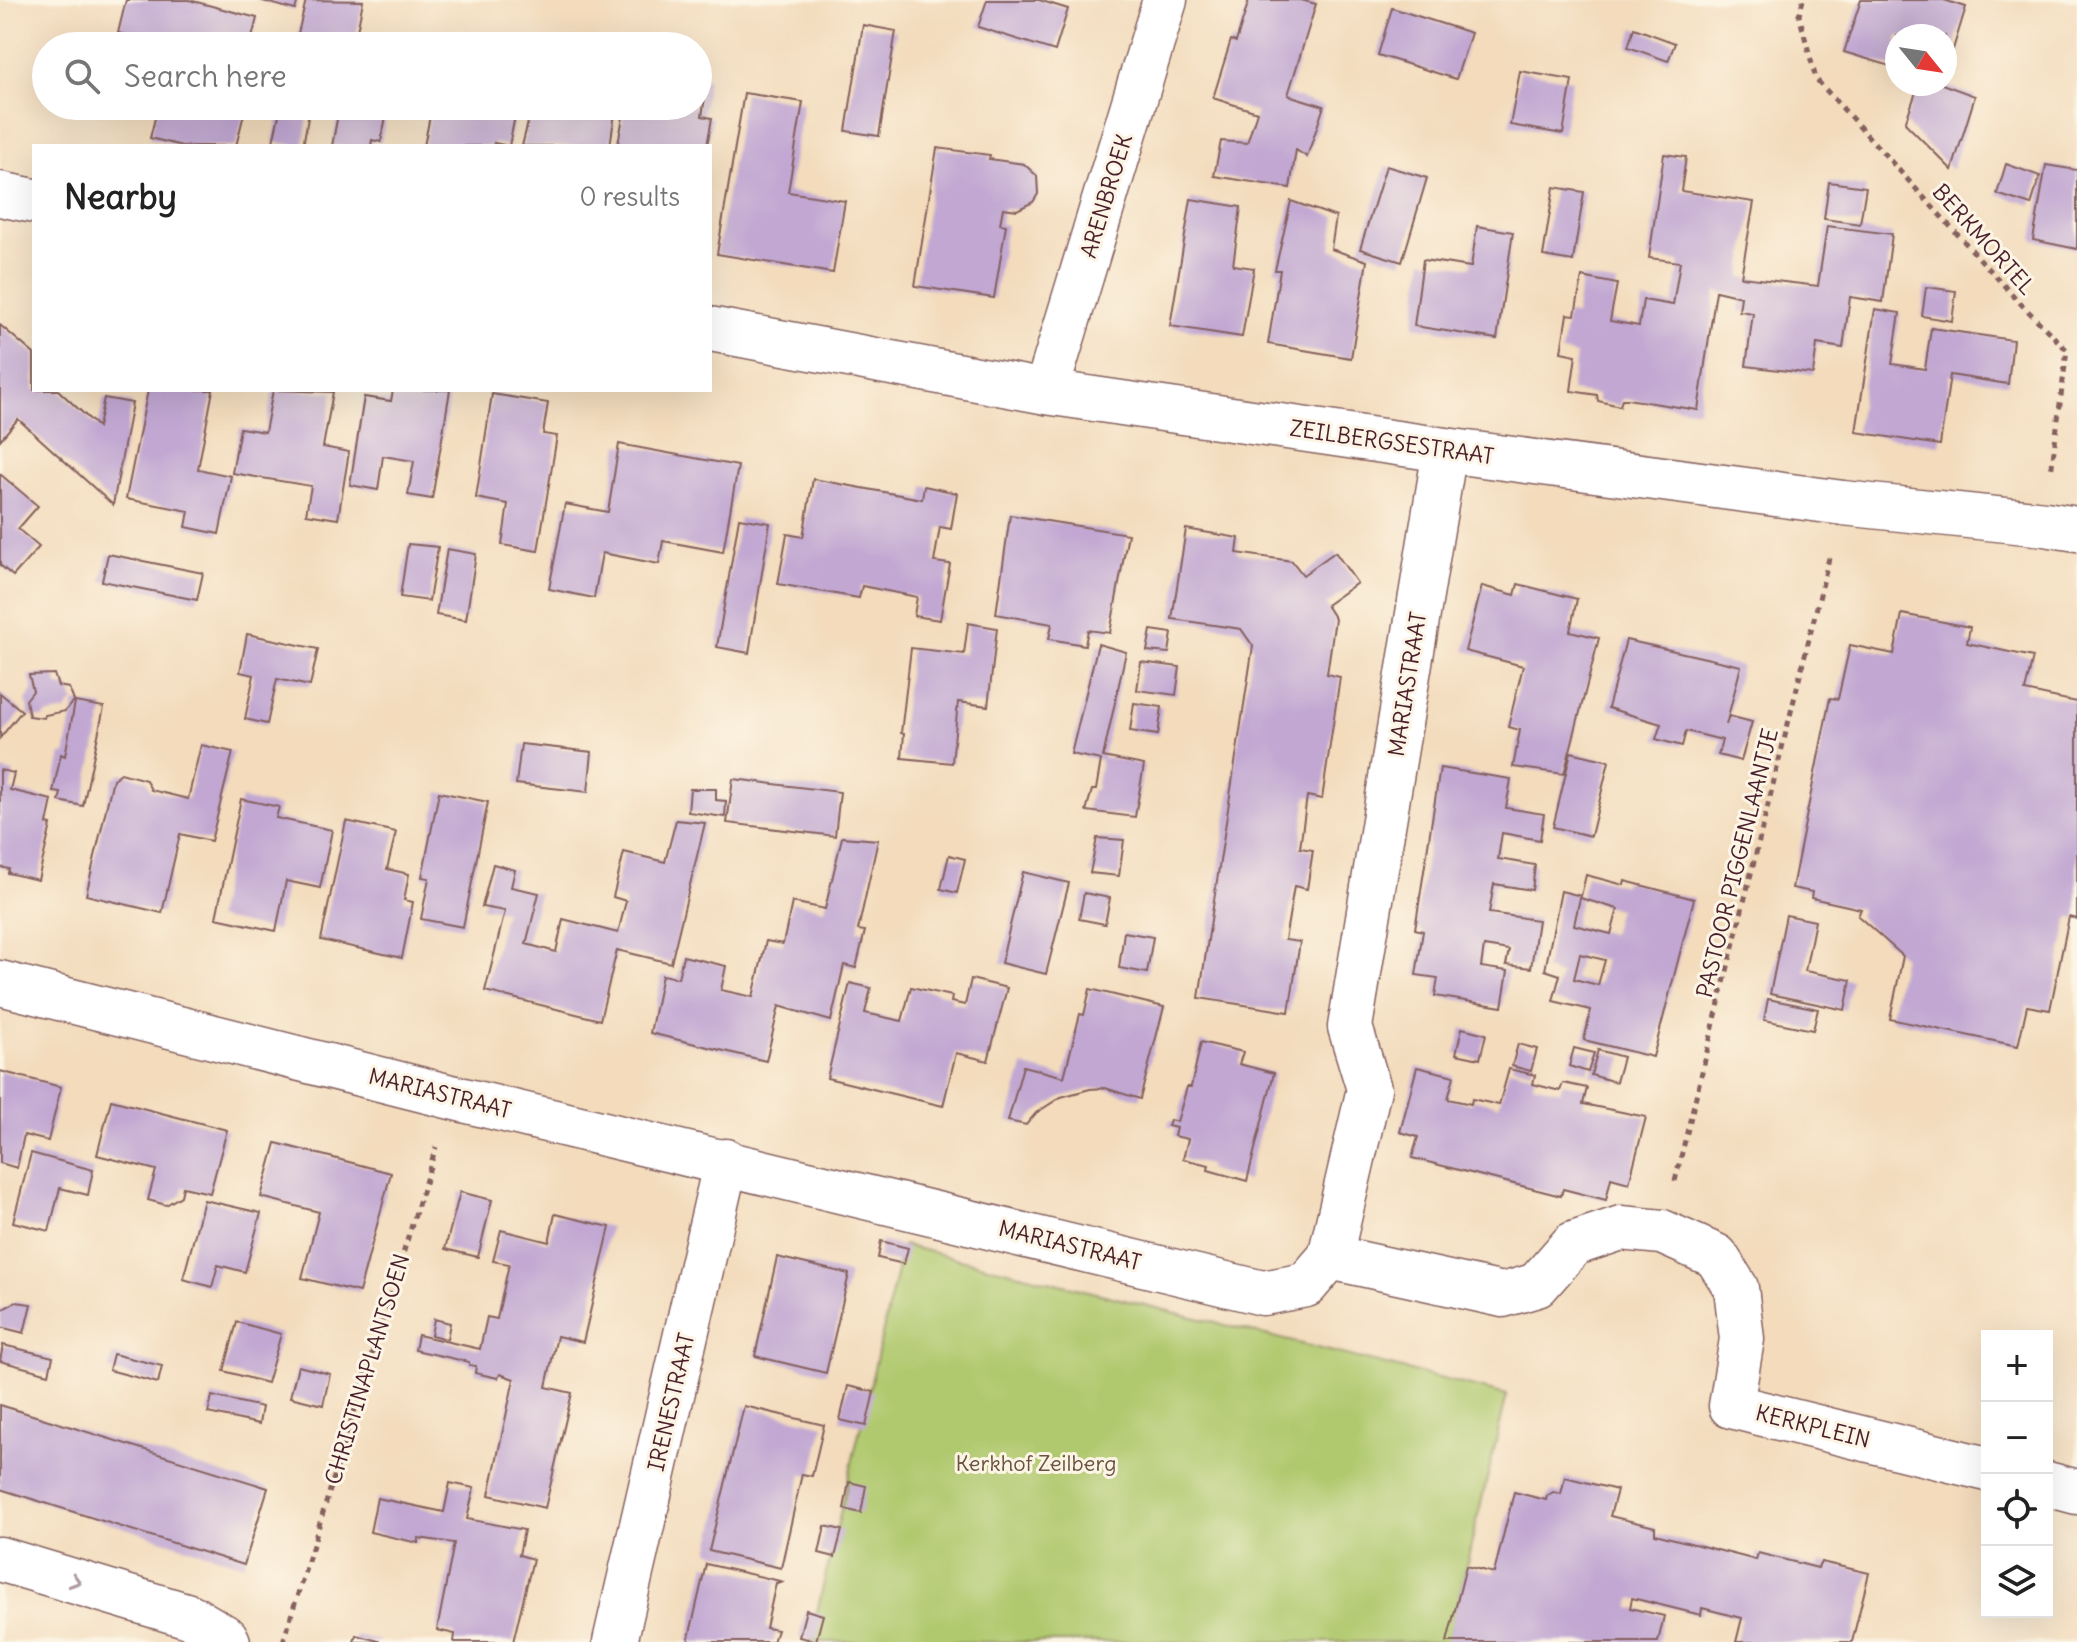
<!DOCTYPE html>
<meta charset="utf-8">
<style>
:root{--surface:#fff;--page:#f6f6f6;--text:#222;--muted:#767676;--line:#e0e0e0}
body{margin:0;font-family:Delius,sans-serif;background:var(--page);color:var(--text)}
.controls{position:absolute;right:24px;bottom:24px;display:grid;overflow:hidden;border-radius:0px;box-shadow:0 8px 32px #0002}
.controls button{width:72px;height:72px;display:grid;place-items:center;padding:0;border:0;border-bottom:2px solid var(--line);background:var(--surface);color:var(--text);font:40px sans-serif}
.compass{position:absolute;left:1885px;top:24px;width:72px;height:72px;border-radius:50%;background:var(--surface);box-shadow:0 8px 32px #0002;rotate:120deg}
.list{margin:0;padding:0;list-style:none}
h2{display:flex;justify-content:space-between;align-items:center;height:104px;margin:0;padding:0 32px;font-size:34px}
h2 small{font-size:26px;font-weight:400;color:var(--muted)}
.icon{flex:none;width:44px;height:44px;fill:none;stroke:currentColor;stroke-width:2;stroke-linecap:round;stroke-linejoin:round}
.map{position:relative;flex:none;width:2077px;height:1642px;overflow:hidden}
.search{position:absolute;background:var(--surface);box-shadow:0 8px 32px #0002;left:32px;top:32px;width:680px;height:88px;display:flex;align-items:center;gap:20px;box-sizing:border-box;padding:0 28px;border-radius:44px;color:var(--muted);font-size:30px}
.panel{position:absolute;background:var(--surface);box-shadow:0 8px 32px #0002;left:32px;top:144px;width:680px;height:248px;border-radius:0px}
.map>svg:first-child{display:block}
</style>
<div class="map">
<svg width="2077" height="1642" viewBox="0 0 2077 1642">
<rect width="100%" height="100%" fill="#fcf5e5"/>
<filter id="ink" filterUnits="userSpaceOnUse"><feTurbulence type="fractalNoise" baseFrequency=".0125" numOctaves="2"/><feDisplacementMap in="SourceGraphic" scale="16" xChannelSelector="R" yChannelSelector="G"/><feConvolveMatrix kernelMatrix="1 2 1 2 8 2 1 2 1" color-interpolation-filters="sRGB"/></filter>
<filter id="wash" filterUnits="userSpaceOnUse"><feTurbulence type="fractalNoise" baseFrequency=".006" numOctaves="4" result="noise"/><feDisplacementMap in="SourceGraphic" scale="32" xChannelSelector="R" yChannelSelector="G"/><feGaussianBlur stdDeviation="1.8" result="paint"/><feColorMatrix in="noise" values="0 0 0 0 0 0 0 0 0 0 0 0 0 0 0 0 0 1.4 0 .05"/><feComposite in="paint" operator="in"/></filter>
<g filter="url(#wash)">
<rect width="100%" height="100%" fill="#f3dbbc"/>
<!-- green -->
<path fill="#b0c96e" stroke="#7d744c" stroke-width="2" d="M 903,1245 L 1507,1395 L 1448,1642 L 810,1642 Z"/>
<g id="blocks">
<!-- building -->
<g fill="#c1a7d2" fill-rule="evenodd">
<path d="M 126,0 L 189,0 L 257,18 L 250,46 L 170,46 L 118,33 Z"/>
<path d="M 259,0 L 298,0 L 295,10 Z"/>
<path d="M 306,0 L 363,1 L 354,46 L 295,46 Z"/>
<path d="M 987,0 L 1039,0 L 1068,9 L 1055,51 L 978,27 Z"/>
<path d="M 1249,0 L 1301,0 L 1316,4 L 1288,95 L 1324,106 L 1307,157 L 1296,150 L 1290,188 L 1214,176 L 1221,141 L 1247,143 L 1257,112 L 1213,98 L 1231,40 L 1236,42 Z"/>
<path d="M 1861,0 L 1944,0 L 1966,7 L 1946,72 L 1945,36 L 1897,36 L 1897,68 L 1844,52 Z"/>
<path d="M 1392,8 L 1471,33 L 1456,79 L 1378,55 Z"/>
<path d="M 863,25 L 896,31 L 879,136 L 846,131 Z"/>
<path d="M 1634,28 L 1675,43 L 1668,61 L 1628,47 Z"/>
<path d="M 1520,71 L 1572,80 L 1563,134 L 1510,125 Z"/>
<path d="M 698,77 L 708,79 L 702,116 L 712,118 L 707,146 L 618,144 L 625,106 L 698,106 Z"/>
<path d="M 1919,84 L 1942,84 L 1975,96 L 1952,170 L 1905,123 Z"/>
<path d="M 744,93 L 803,102 L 788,192 L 845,201 L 833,273 L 717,254 Z"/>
<path d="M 158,106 L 246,106 L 236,146 L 182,146 L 150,138 Z"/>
<path d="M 281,106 L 310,106 L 303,146 L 273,142 Z"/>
<path d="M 330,106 L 388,106 L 381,142 L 372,140 L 371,146 L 332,146 L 339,109 Z"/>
<path d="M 432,106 L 517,106 L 509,146 L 494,143 L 493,146 L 424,146 Z"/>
<path d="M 532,106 L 572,110 L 573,106 L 616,106 L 610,146 L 522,146 Z"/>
<path d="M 937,148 L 990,155 L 989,159 L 1024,164 L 1037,176 L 1038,194 L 1033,202 L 1017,210 L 1003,208 L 1000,224 L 1006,225 L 994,298 L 915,286 Z"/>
<path d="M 1664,154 L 1686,157 L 1681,191 L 1754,202 L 1741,277 L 1818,286 L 1827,226 L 1892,234 L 1883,302 L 1850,297 L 1843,348 L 1817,344 L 1813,374 L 1746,366 L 1753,313 L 1739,311 L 1741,297 L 1716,291 L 1698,410 L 1627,399 L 1622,399 L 1620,406 L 1598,401 L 1597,395 L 1571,391 L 1576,355 L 1561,352 L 1567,314 L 1575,315 L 1582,277 L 1617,284 L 1610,321 L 1639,326 L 1643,300 L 1673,305 L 1680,262 L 1649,258 Z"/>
<path d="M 2006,164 L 2040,176 L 2031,205 L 1997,194 Z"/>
<path d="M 2046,165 L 2077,170 L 2077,249 L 2033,240 Z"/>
<path d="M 1386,166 L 1427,178 L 1402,262 L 1360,249 Z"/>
<path d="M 1829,182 L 1866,187 L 1860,224 L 1824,219 Z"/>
<path d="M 1554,187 L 1584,192 L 1573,261 L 1543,256 Z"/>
<path d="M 1191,199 L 1241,207 L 1233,265 L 1254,268 L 1242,337 L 1170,326 Z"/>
<path d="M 1291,201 L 1336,217 L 1331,249 L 1367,261 L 1351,358 L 1268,344 L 1280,270 L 1275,270 Z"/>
<path d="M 1477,226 L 1513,232 L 1497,339 L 1414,326 L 1423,260 L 1471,267 Z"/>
<path d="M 1926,287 L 1956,291 L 1952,321 L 1922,316 Z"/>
<path d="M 1875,309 L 1900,313 L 1892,364 L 1925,369 L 1931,328 L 2013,340 L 2008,384 L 1950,375 L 1940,445 L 1856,432 Z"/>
<path d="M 0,325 L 34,354 L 34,390 L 58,390 L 98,427 L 104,398 L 132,403 L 113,505 L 18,419 L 0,440 Z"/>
<path d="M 148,390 L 213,390 L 198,469 L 231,476 L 219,534 L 186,527 L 189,511 L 126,499 Z"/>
<path d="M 273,390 L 333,392 L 323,447 L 349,452 L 338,519 L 306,514 L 311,486 L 232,473 L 240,428 L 265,432 Z"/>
<path d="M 393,390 L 450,390 L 432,499 L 408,495 L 414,461 L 383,456 L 378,490 L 350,485 L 364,397 L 391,401 Z"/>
<path d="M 492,394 L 548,403 L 543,434 L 557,436 L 538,551 L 502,545 L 508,504 L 476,498 Z"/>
<path d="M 619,444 L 738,466 L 723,552 L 663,541 L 659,564 L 602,553 L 594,598 L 549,589 L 565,504 L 608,512 Z"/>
<path d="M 0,474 L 38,506 L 18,529 L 39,547 L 13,576 L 0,565 Z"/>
<path d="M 813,479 L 922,499 L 924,486 L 957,493 L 951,529 L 940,527 L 934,562 L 950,564 L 940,620 L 914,616 L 917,597 L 862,586 L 859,598 L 778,584 L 787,534 L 803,537 Z"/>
<path d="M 1010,515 L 1128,534 L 1110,633 L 1088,630 L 1085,645 L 1049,639 L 1052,624 L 996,614 Z"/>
<path d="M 739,518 L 770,523 L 749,653 L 717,647 Z"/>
<path d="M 1186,529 L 1239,538 L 1237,553 L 1292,561 L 1303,575 L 1335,552 L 1357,583 L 1326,605 L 1335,619 L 1327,674 L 1340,677 L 1322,799 L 1307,796 L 1300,848 L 1313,850 L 1307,889 L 1294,886 L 1285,940 L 1300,942 L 1289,1012 L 1199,998 L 1253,646 L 1241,629 L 1172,619 Z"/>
<path d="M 408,544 L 438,547 L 429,601 L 400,597 Z"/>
<path d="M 447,549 L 476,554 L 466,620 L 436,615 Z"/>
<path d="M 108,554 L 203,573 L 197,600 L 102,581 Z"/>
<path d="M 1518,584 L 1577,599 L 1570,631 L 1599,638 L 1564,774 L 1513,767 L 1520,730 L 1508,727 L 1523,666 L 1465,651 L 1482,586 L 1515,595 Z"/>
<path d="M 1902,614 L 1970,627 L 1967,643 L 2033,657 L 2025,691 L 2077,702 L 2077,919 L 2069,917 L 2050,1010 L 2027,1006 L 2018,1046 L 1890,1019 L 1903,956 L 1858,916 L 1861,909 L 1811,898 L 1812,892 L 1792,888 L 1830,698 L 1838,699 L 1850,645 L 1894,654 Z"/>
<path d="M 968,623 L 997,628 L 988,706 L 958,702 L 952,763 L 902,758 L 904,734 L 901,733 L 911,648 L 964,654 Z"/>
<path d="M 1151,630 L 1172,633 L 1169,653 L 1147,651 Z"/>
<path d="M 247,634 L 318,649 L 310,686 L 277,679 L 267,724 L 245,719 L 254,675 L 240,672 Z"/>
<path d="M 1626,640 L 1741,666 L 1726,725 L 1729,716 L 1752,722 L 1741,761 L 1718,755 L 1722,740 L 1686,731 L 1682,746 L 1656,739 L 1661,724 L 1608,708 Z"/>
<path d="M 1098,644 L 1126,652 L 1103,757 L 1144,765 L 1135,817 L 1086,811 L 1092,790 L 1096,790 L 1101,760 L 1071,754 Z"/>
<path d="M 1141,662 L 1180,667 L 1176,695 L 1137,690 Z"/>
<path d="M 54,674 L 58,686 L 69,688 L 74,701 L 65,711 L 45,715 L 44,718 L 29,716 L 26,700 L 33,691 L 29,675 Z"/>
<path d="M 0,693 L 22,711 L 0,738 Z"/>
<path d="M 75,702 L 104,707 L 83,806 L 59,801 L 61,793 L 53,792 L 61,754 L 65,756 Z"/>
<path d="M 1134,703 L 1162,707 L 1158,735 L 1130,731 Z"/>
<path d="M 521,744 L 592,752 L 588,792 L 516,784 Z"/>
<path d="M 201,745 L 233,752 L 211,841 L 180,834 L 162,913 L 86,895 L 113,779 L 121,773 L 146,780 L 151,790 L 188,799 Z"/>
<path d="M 1571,752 L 1609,761 L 1591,836 L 1553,827 Z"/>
<path d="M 1440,768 L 1511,779 L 1506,808 L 1544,814 L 1540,840 L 1502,833 L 1498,859 L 1535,865 L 1532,890 L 1494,884 L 1489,913 L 1538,920 L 1531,968 L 1506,965 L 1509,950 L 1484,946 L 1481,967 L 1508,971 L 1502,1007 L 1435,996 L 1438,978 L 1416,975 L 1423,931 L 1415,929 Z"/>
<path d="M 0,770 L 14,773 L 10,790 L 52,800 L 47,824 L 51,825 L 38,880 L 8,873 L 9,869 L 0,867 Z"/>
<path d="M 733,779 L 840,792 L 835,836 L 727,823 Z"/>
<path d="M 690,789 L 716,789 L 716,800 L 726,801 L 725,817 L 688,812 Z"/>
<path d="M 439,792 L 488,802 L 463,927 L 421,919 L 429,878 L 422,877 Z"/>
<path d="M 241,799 L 279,807 L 276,818 L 332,830 L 320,888 L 286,881 L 276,931 L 216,918 Z"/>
<path d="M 676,820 L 705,823 L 671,963 L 617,950 L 600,1020 L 485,991 L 505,911 L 482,907 L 493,864 L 515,870 L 511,887 L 539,893 L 526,944 L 556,952 L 563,919 L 618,933 L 626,901 L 613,897 L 624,852 L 665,862 Z"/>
<path d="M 346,821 L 396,832 L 387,869 L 409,874 L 404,900 L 413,902 L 402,958 L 321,940 Z"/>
<path d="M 842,837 L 878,840 L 858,930 L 865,931 L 856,968 L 844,965 L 831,1021 L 779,1006 L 766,1061 L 650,1033 L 662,975 L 678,978 L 683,956 L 726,966 L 721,990 L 753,997 L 766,941 L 783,944 L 792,902 L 825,909 Z"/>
<path d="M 1097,838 L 1124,840 L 1119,876 L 1090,873 Z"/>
<path d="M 949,855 L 965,859 L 957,893 L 941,889 Z"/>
<path d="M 1023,872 L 1069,883 L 1046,974 L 1001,963 Z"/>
<path d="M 1586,875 L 1624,885 L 1625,881 L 1694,899 L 1653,1057 L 1584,1040 L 1591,1010 L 1553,1001 L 1560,975 L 1545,970 L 1561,891 L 1581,896 ZM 1580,898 L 1618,909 L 1611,934 L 1574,925 ZM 1580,954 L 1605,960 L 1598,985 L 1574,979 Z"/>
<path d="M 1084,893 L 1110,898 L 1105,924 L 1079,919 Z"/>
<path d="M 1786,915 L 1815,921 L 1805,971 L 1851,980 L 1845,1010 L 1770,994 Z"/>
<path d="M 1124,932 L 1153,937 L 1147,973 L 1119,968 Z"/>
<path d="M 971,979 L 1007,988 L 988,1061 L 956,1053 L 943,1106 L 827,1078 L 850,983 L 871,988 L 865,1013 L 902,1021 L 911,987 L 952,996 L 951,1002 L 965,1005 Z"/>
<path d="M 1090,989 L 1164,1007 L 1140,1099 L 1105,1088 L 1090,1089 L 1061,1097 L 1036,1113 L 1026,1125 L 1008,1121 L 1023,1066 L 1064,1077 L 1080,1014 L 1084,1015 Z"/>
<path d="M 1768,999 L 1818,1009 L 1813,1030 L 1764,1020 Z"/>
<path d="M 1462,1028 L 1486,1034 L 1480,1059 L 1456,1054 Z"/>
<path d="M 1201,1042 L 1243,1052 L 1239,1064 L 1274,1073 L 1247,1181 L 1208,1170 L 1209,1165 L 1183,1159 L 1188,1139 L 1174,1136 L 1176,1128 L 1168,1126 L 1170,1120 L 1177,1122 L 1187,1087 L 1191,1087 Z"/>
<path d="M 1518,1044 L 1537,1049 L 1531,1071 L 1512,1066 Z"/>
<path d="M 1574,1048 L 1594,1053 L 1588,1072 L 1569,1066 Z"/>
<path d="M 1598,1050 L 1623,1057 L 1616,1082 L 1591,1075 Z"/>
<path d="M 1417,1067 L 1454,1076 L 1448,1099 L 1471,1104 L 1472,1099 L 1499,1105 L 1509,1069 L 1535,1075 L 1533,1084 L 1560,1091 L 1563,1083 L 1587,1088 L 1583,1104 L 1646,1117 L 1629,1183 L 1611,1178 L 1606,1200 L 1563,1189 L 1561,1196 L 1412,1158 L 1418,1137 L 1400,1132 Z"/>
<path d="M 0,1071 L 61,1087 L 48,1141 L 24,1135 L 17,1168 L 0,1163 Z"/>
<path d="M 111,1100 L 227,1130 L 210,1193 L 183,1187 L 181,1196 L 166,1205 L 148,1200 L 156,1170 L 97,1155 Z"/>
<path d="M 276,1143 L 391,1173 L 359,1292 L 302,1278 L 319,1212 L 261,1197 Z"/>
<path d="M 31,1153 L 93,1170 L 88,1195 L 60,1188 L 49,1231 L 13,1222 Z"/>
<path d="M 460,1192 L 492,1200 L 478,1257 L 445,1249 Z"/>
<path d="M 204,1200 L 261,1213 L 245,1272 L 218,1265 L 212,1287 L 183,1279 Z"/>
<path d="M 555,1214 L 610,1227 L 583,1342 L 557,1336 L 546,1387 L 572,1393 L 545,1508 L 489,1495 L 514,1379 L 500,1374 L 498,1378 L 475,1373 L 476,1366 L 469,1365 L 469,1362 L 415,1350 L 418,1335 L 480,1349 L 487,1317 L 497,1319 L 509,1264 L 493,1261 L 501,1230 L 549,1242 Z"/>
<path d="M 881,1241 L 908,1248 L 904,1264 L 878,1258 Z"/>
<path d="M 777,1257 L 849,1274 L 826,1373 L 755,1356 Z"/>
<path d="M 16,1302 L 31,1304 L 24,1333 L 0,1327 L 1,1310 Z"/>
<path d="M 434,1319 L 450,1323 L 447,1339 L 431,1335 Z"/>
<path d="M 237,1322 L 281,1334 L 267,1383 L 224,1371 Z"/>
<path d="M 3,1345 L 53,1357 L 49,1374 L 0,1361 Z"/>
<path d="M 113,1354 L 162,1366 L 158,1383 L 109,1370 Z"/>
<path d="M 298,1366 L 330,1374 L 323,1405 L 290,1397 Z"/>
<path d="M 848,1386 L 874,1392 L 866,1426 L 840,1420 Z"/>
<path d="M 212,1396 L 262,1407 L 259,1424 L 208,1413 Z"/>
<path d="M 0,1405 L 268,1488 L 244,1565 L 0,1489 Z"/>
<path d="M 744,1406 L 824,1425 L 812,1476 L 802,1474 L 781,1568 L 709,1551 Z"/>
<path d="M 1565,1477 L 1617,1490 L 1610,1516 L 1655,1527 L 1655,1534 L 1756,1560 L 1758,1553 L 1818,1568 L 1821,1562 L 1869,1573 L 1852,1642 L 1736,1642 L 1742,1618 L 1702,1608 L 1701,1615 L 1632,1598 L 1630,1608 L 1664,1616 L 1658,1642 L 1447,1642 L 1466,1566 L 1494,1573 L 1514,1492 L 1546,1500 L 1547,1496 L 1553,1492 L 1561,1494 Z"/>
<path d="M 849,1482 L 866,1486 L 861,1513 L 844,1509 Z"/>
<path d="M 450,1483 L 474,1488 L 467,1519 L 524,1530 L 519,1555 L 533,1559 L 513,1642 L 454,1642 L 455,1634 L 437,1630 L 454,1543 L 418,1538 L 418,1543 L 370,1532 L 377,1498 L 444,1512 Z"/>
<path d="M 825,1526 L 842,1530 L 835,1557 L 819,1553 Z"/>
<path d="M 706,1564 L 784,1582 L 776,1583 L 766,1628 L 777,1630 L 773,1642 L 688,1642 Z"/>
<path d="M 806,1610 L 823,1615 L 816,1641 L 799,1637 Z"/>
<path d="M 356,1635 L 379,1641 L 379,1642 L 354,1642 Z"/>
</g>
</g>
</g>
<g filter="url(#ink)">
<use href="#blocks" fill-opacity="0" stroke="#85615e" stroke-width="2"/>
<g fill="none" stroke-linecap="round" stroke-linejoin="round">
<defs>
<g id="street">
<path d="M 0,194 L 34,201"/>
<path d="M 710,329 L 1046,392 L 1445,450 L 1843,503 L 2045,524 L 2077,529"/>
<path d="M 1046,392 L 1165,0"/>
<path d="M 0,983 L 451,1097 L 1263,1293 L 1306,1285 L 1330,1257 L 1369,1089 L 1350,1027 L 1445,450"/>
<path d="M 1330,1257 L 1503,1295 L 1537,1285 L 1573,1244 L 1621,1228 L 1662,1232 L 1716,1256 L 1736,1288 L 1742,1339 L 1731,1406 L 1987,1469"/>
<path d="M 2047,1484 L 2077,1492"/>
<path d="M 0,1559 L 189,1616 L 226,1638 L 228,1642"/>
<path d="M 615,1642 L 726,1161"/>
</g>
</defs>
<!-- street casing -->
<use href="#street" stroke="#85615e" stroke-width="47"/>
<!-- path -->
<g stroke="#85615e" stroke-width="5" stroke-dasharray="6 6" stroke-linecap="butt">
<path d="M 1803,0 L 1799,15 L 1816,79 L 2020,303 L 2067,350 L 2051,473"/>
<path d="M 1675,1181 L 1830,554"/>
<path d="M 283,1642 L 436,1147"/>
</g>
<!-- street -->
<use href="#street" stroke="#fff" stroke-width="44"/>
</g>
<!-- one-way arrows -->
<defs><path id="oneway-chevron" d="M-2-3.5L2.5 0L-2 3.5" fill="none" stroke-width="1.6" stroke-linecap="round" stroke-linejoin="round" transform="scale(2)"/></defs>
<use stroke="#ae9aa0" href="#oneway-chevron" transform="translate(75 1581) rotate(17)"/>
</g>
<g text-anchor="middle" stroke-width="6" stroke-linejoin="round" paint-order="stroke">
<!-- street labels -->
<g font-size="22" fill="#4a1f2b" stroke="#fcf5e5">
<text transform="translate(1106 196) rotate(-73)" y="8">ARENBROEK</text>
<text transform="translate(1984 239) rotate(48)" y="8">BERKMORTEL</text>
<text transform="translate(1392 442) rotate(8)" y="8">ZEILBERGSESTRAAT</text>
<text transform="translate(1407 684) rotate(-81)" y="8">MARIASTRAAT</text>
<text transform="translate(1737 863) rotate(-76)" y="8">PASTOOR PIGGENLAANTJE</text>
<text transform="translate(440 1093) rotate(14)" y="8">MARIASTRAAT</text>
<text transform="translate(1070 1245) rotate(14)" y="8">MARIASTRAAT</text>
<text transform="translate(367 1369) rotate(-73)" y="8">CHRISTINAPLANTSOEN</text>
<text transform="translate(671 1402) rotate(-77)" y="8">IRENESTRAAT</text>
<text transform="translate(1813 1426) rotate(14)" y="8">KERKPLEIN</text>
</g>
<!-- park labels -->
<g font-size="22" fill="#69523f" stroke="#fcf5e5">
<text x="1036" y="1471">Kerkhof Zeilberg</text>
</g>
</g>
</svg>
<div class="controls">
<button>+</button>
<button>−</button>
<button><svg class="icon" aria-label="locate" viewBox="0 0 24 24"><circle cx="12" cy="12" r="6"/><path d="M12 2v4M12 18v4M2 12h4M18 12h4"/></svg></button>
<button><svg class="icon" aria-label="layers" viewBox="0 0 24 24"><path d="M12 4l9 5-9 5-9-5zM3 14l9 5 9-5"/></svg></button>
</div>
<svg class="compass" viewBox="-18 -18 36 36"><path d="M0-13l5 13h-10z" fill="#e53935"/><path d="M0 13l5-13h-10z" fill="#767676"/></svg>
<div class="search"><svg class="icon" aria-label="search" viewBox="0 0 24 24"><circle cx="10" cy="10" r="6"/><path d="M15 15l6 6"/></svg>Search here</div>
<section class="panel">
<h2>Nearby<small>0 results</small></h2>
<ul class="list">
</ul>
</section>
</div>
